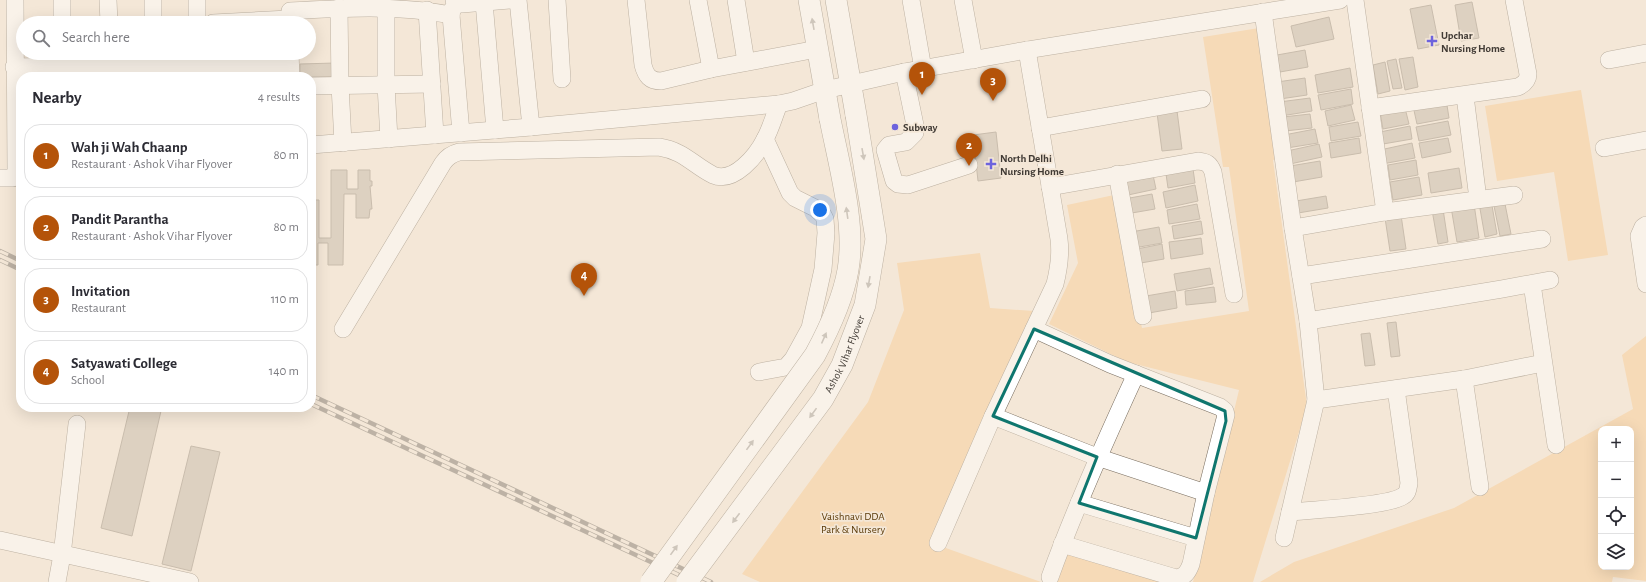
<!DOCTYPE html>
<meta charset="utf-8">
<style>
:root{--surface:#fff;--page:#f2f2f3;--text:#2b2b33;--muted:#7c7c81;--line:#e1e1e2;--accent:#b45309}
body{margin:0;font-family:"Alegreya Sans",sans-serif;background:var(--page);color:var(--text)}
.controls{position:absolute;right:12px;bottom:12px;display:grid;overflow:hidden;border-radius:8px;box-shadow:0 4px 16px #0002}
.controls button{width:36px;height:36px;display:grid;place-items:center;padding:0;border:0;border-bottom:1px solid var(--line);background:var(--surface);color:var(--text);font:20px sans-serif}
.you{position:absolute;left:820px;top:210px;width:14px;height:14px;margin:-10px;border:3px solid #fff;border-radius:50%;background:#1a73e8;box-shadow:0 0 0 6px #1a73e833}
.badge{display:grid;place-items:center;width:26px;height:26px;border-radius:50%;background:var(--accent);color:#fff;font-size:13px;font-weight:700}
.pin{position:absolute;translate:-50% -33px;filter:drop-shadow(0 1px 2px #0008)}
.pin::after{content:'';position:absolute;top:21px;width:14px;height:12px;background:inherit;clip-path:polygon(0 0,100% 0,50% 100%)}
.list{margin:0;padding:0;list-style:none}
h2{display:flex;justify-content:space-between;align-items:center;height:52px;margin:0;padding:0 16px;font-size:17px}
h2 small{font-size:13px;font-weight:400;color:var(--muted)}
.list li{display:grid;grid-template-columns:26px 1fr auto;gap:12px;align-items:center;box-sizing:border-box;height:64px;margin:0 8px 8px;padding:0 8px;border:1px solid var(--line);border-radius:16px}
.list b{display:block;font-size:15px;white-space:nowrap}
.list p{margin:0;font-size:13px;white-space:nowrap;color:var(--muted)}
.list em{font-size:13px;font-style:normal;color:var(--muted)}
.icon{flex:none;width:22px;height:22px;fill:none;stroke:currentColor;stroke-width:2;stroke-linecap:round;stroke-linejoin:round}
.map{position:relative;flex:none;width:1646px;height:582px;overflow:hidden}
.search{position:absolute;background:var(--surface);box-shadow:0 4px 16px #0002;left:16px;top:16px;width:300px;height:44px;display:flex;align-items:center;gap:10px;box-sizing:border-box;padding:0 14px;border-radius:22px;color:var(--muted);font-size:15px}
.panel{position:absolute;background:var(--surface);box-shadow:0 4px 16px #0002;left:16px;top:72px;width:300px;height:340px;border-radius:16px}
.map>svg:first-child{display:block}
</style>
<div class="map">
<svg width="1646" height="582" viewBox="0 0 1646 582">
<rect width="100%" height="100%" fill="#f4e7d7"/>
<!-- green -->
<g fill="#f8ca91" fill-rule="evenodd">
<path d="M 1259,28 L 1280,158 L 1273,160 L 1307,406 L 1253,582 L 1193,582 L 1239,390 L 1127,362 L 1049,324 L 1078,263 L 1067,205 L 1114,195 L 1142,328 L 1249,311 L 1229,167 L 1223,167 L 1203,37 Z"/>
<path d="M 1581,90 L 1608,255 L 1568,261 L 1554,172 L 1497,181 L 1485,106 Z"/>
<path d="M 980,253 L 990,308 L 1049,312 L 943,547 L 1041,582 L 760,582 L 742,574 L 868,402 L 904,310 L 897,263 Z"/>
<path d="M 1646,336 L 1646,581 L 1613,577 L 1612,582 L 1260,582 L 1294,562 L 1454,508 L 1633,409 L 1622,355 ZM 1601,429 L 1631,429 L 1631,567 L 1601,567 Z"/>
<path d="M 1068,551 L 1176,582 L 1057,582 Z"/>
</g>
<!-- building -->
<g fill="#c2b6a6" stroke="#95897a">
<path d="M 1472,2 L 1479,38 L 1461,41 L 1455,5 Z"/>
<path d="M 1431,5 L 1439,45 L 1418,49 L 1410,9 Z"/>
<path d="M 1329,17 L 1334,39 L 1296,47 L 1291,26 Z"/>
<path d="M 1305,50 L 1308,67 L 1280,72 L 1277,55 Z"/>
<path d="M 1413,57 L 1418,87 L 1405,90 L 1399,59 Z"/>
<path d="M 1396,59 L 1402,88 L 1393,89 L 1387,61 Z"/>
<path d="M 1385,62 L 1390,91 L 1378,94 L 1373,65 Z"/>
<path d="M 335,63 L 335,77 L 300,77 L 300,64 Z"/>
<path d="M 1350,68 L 1353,87 L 1318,93 L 1315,75 Z"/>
<path d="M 1305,78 L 1307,95 L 1280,99 L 1277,82 Z"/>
<path d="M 1351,89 L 1353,104 L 1321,110 L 1318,95 Z"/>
<path d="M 1310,98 L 1312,111 L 1281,116 L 1279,102 Z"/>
<path d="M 1446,99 L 1449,118 L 1417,124 L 1413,106 Z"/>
<path d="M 1351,105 L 1355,120 L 1328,126 L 1325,111 Z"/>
<path d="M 1405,108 L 1409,124 L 1383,129 L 1380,112 Z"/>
<path d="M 1177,111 L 1182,149 L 1162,151 L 1157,113 Z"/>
<path d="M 1310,114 L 1312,128 L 1285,131 L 1283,117 Z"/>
<path d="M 1448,121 L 1451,135 L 1419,141 L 1416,127 Z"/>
<path d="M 1358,122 L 1361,136 L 1331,141 L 1329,127 Z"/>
<path d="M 1410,126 L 1412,139 L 1383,144 L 1380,132 Z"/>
<path d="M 1315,129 L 1318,143 L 1287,148 L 1284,135 Z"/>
<path d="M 996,132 L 1001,178 L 978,181 L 973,135 Z"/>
<path d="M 1359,138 L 1361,153 L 1331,158 L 1329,143 Z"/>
<path d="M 1448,138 L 1451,152 L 1422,158 L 1419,143 Z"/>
<path d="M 1412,143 L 1415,158 L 1382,164 L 1380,150 Z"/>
<path d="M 1319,144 L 1322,157 L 1290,164 L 1287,151 Z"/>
<path d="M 1416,160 L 1418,175 L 1390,180 L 1388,165 Z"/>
<path d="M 1320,161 L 1322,177 L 1293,182 L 1290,166 Z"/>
<path d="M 1459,168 L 1462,188 L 1431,193 L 1428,173 Z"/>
<path d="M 1193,169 L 1195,183 L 1168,188 L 1166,174 Z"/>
<path d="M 331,170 L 347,170 L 347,189 L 358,189 L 358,170 L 370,170 L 370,181 L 372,181 L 372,186 L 370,186 L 372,209 L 370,209 L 369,218 L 356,218 L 356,194 L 344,194 L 343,265 L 328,265 L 328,243 L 318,243 L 318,265 L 311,265 L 311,200 L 319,200 L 319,238 L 331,238 Z"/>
<path d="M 1153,175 L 1156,189 L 1128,195 L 1125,181 Z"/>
<path d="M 1419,177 L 1422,195 L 1393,200 L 1390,182 Z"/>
<path d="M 1195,185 L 1198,201 L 1166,208 L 1163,192 Z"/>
<path d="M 1152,194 L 1155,209 L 1126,214 L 1124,199 Z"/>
<path d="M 1326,196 L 1328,208 L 1298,213 L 1296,201 Z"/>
<path d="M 1504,199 L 1511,234 L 1500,236 L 1493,201 Z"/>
<path d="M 1491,200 L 1497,234 L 1485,237 L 1479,203 Z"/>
<path d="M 1197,204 L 1200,219 L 1169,224 L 1167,210 Z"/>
<path d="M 1474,204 L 1479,238 L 1457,242 L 1451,207 Z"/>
<path d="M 1443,209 L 1448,242 L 1438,244 L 1432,210 Z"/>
<path d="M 1401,215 L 1406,249 L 1390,251 L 1385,218 Z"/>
<path d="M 1201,221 L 1203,234 L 1174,239 L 1172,226 Z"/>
<path d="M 1159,227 L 1162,243 L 1134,248 L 1131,232 Z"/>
<path d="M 1201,238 L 1203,254 L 1171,259 L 1169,242 Z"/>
<path d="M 1162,244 L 1164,259 L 1135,264 L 1132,250 Z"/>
<path d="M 1210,268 L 1213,284 L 1177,291 L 1174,274 Z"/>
<path d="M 1214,287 L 1216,302 L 1186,305 L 1185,291 Z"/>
<path d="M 1175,291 L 1177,308 L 1149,313 L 1146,296 Z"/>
<path d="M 1396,322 L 1400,356 L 1391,357 L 1387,323 Z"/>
<path d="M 1370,333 L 1375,365 L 1365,366 L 1361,334 Z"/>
<path d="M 130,407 L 144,407 L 161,411 L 132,536 L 101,528 Z"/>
<path d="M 191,446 L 220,452 L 191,571 L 162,564 Z"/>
</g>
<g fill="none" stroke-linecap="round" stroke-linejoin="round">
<defs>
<g id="minor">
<path d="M 62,0 L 62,23"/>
<path d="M 108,0 L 109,23"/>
<path d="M 454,0 L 457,3 L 462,4 L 510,0"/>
<path d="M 518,0 L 531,127"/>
<path d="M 557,0 L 562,79"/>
<path d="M 636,0 L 643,65 C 646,76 650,81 661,81 L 711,69 L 817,49"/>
<path d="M 698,0 L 711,69"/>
<path d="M 736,0 L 746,62"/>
<path d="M 911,0 L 923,69"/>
<path d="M 963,0 L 974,60"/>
<path d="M 1355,0 L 1385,212"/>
<path d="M 484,2 L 495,130"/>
<path d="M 457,3 L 452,10 L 451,15 L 461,133"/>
<path d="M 339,8 L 340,85 L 343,143"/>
<path d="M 386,8 L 386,85 L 389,139"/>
<path d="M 427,10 L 435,135"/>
<path d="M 290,11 C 343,8 398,5 451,15"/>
<path d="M 1263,12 L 1293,228 L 1308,321 L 1316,400 L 1284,538"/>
<path d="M 153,23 L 153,0"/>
<path d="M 197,23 L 197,0"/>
<path d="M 213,23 L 289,19"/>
<path d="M 290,53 L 291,77"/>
<path d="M 1609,60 L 1646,53"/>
<path d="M 14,67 L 111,65 L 290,65"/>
<path d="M 904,72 L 915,125 L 915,133 L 906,142 L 889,145 L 885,150 L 894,181 L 898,184 L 908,185 L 969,165"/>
<path d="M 311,86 L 432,84"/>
<path d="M 1465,96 L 1478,199"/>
<path d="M 1370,108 L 1518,87 C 1524,84 1528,81 1528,74 L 1514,0"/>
<path d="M 1040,128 L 1202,99"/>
<path d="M 311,145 L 531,127 L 779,104 L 793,101 L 825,90 L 904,72 L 1027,50 L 1340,0"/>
<path d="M 1604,148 L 1646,140"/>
<path d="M 1117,174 L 1143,316"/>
<path d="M 0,178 L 13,178 L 16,173 L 15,0"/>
<path d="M 1050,187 L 1198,161 C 1207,162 1210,164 1213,172 L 1234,294"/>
<path d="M 1646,225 L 1643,227 L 1639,236 L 1646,284"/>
<path d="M 1293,228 L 1385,212 L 1514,195"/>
<path d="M 1301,276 L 1542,239"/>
<path d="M 1532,284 L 1556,445"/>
<path d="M 1308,321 L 1502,289 L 1550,280"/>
<path d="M 343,329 L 443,163 C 447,157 451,154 459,152 L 659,147 C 684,151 693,165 713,175 C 734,184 757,155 765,139 C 771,128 774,116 779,104"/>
<path d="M 1034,329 L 1110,364 L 1220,407 L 1225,411 L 1226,415 L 1206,493 L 1191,564 C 1188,572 1185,577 1176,578 L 1062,544"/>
<path d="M 759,372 L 786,367 L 793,359 L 810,328 L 823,269 L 826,233 L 825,219 L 823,215 L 815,208 L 795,198 L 790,193 L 765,139"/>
<path d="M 1464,379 L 1480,487"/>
<path d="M 1316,400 L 1464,379 L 1543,363"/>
<path d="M 993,416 L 1097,457 L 1206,493"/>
<path d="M 1079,503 L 1196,538"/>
<path d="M 1290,512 C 1311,510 1389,506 1403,496 C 1408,493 1408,489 1409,483 L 1396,389"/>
<path d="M 0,540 L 190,582"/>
<path d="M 938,543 L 993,416 L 1055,284 C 1059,268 1061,255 1059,239 L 1027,50"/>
<path d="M 1050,577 C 1075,508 1105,441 1136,374"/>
<path d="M 57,582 L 62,555 L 77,424"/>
</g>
<g id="major">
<path d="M 809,0 L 830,119"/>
<path d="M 836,0 L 856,115"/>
</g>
</defs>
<!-- minor casing -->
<use href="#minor" stroke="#7a6f61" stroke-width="18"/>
<!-- major casing -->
<use href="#major" stroke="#7a6f61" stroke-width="22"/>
<!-- minor -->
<use href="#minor" stroke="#fff" stroke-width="17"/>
<!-- major -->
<use href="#major" stroke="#fff" stroke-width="21"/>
<defs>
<g id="rail">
<path d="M 0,251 L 21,261"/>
<path d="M 0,260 L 21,270"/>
<path d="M 311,395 L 711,582"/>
<path d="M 311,404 L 694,582"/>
</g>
</defs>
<!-- rail casing -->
<use href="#rail" stroke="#7a7269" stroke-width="4.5"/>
<!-- rail -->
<use href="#rail" stroke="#f4e7d7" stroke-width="3" stroke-dasharray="9" stroke-linecap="butt"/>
<defs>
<g id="major-bridge">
<path d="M 651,582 L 815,355 C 829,329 843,299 848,270 C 856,224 839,165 830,119"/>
<path id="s1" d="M 687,582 L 823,399 L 842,365 L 865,305 L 876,239 L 856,115"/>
</g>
</defs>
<!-- major-bridge casing -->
<use href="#major-bridge" stroke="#7a6f61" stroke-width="22" stroke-linecap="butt"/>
<!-- major-bridge -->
<use href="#major-bridge" stroke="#fff" stroke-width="21"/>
</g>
<!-- one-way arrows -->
<defs><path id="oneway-solid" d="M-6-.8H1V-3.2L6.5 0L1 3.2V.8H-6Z"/></defs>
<g fill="#a09d9a">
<use href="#oneway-solid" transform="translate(813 24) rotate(-100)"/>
<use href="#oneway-solid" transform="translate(863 154) rotate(80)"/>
<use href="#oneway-solid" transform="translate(847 213) rotate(-98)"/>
<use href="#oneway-solid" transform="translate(869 282) rotate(100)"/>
<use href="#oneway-solid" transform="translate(824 338) rotate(-66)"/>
<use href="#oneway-solid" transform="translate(813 413) rotate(126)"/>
<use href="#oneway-solid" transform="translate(750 445) rotate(-54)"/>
<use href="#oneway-solid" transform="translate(736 518) rotate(127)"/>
<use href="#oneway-solid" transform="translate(674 550) rotate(-54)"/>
</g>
<!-- marked area -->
<path d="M0 0H1646V582H0ZM 1034,329 L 1225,411 L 1226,421 L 1196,538 L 1079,503 L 1097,457 L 993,416 Z" fill="#f4e7d7" fill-opacity=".55" fill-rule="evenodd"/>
<path fill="none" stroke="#0f766e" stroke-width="3" stroke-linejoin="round" d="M 1034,329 L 1225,411 L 1226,421 L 1196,538 L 1079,503 L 1097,457 L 993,416 Z"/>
<!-- markers -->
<g fill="#6d63dd" stroke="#f4e7d7" stroke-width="1.5">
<path d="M1430 35h4v4h4v4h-4v4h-4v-4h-4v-4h4z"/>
<circle cx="895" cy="127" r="4"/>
<path d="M989 158h4v4h4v4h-4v4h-4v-4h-4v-4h4z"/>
</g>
<g text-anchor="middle" stroke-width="3.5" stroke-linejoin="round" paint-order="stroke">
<!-- poi labels -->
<g font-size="11" font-weight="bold" fill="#413b35" stroke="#f4e7d7" text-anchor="start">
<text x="1441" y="39">Upchar<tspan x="1441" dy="13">Nursing Home</tspan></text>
<text x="903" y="131">Subway</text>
<text x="1000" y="162">North Delhi<tspan x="1000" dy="13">Nursing Home</tspan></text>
</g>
<!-- street labels -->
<g font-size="11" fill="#413b35" stroke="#f4e7d7">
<text dy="4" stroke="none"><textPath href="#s1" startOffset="278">Ashok Vihar Flyover</textPath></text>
</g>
<!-- park labels -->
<g font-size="11" fill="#5a3a08" stroke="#f4e7d7">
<text x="853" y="520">Vaishnavi DDA<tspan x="853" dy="13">Park &amp; Nursery</tspan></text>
</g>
</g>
</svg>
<div class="controls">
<button>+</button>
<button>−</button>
<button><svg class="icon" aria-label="locate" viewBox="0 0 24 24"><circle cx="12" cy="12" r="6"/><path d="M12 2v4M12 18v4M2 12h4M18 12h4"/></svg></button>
<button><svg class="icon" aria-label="layers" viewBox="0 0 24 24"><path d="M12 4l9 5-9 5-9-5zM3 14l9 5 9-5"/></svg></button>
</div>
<div class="you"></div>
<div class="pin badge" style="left:922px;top:95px">1</div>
<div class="pin badge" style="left:969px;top:166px">2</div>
<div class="pin badge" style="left:993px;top:101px">3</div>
<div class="pin badge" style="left:584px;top:296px">4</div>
<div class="search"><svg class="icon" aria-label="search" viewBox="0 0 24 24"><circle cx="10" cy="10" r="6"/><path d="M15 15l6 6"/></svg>Search here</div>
<section class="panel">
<h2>Nearby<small>4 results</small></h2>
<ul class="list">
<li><span class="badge">1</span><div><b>Wah ji Wah Chaanp</b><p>Restaurant · Ashok Vihar Flyover</p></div><em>80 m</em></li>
<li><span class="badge">2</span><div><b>Pandit Parantha</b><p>Restaurant · Ashok Vihar Flyover</p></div><em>80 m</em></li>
<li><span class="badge">3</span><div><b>Invitation</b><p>Restaurant</p></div><em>110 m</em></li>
<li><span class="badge">4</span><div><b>Satyawati College</b><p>School</p></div><em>140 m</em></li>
</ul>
</section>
</div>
